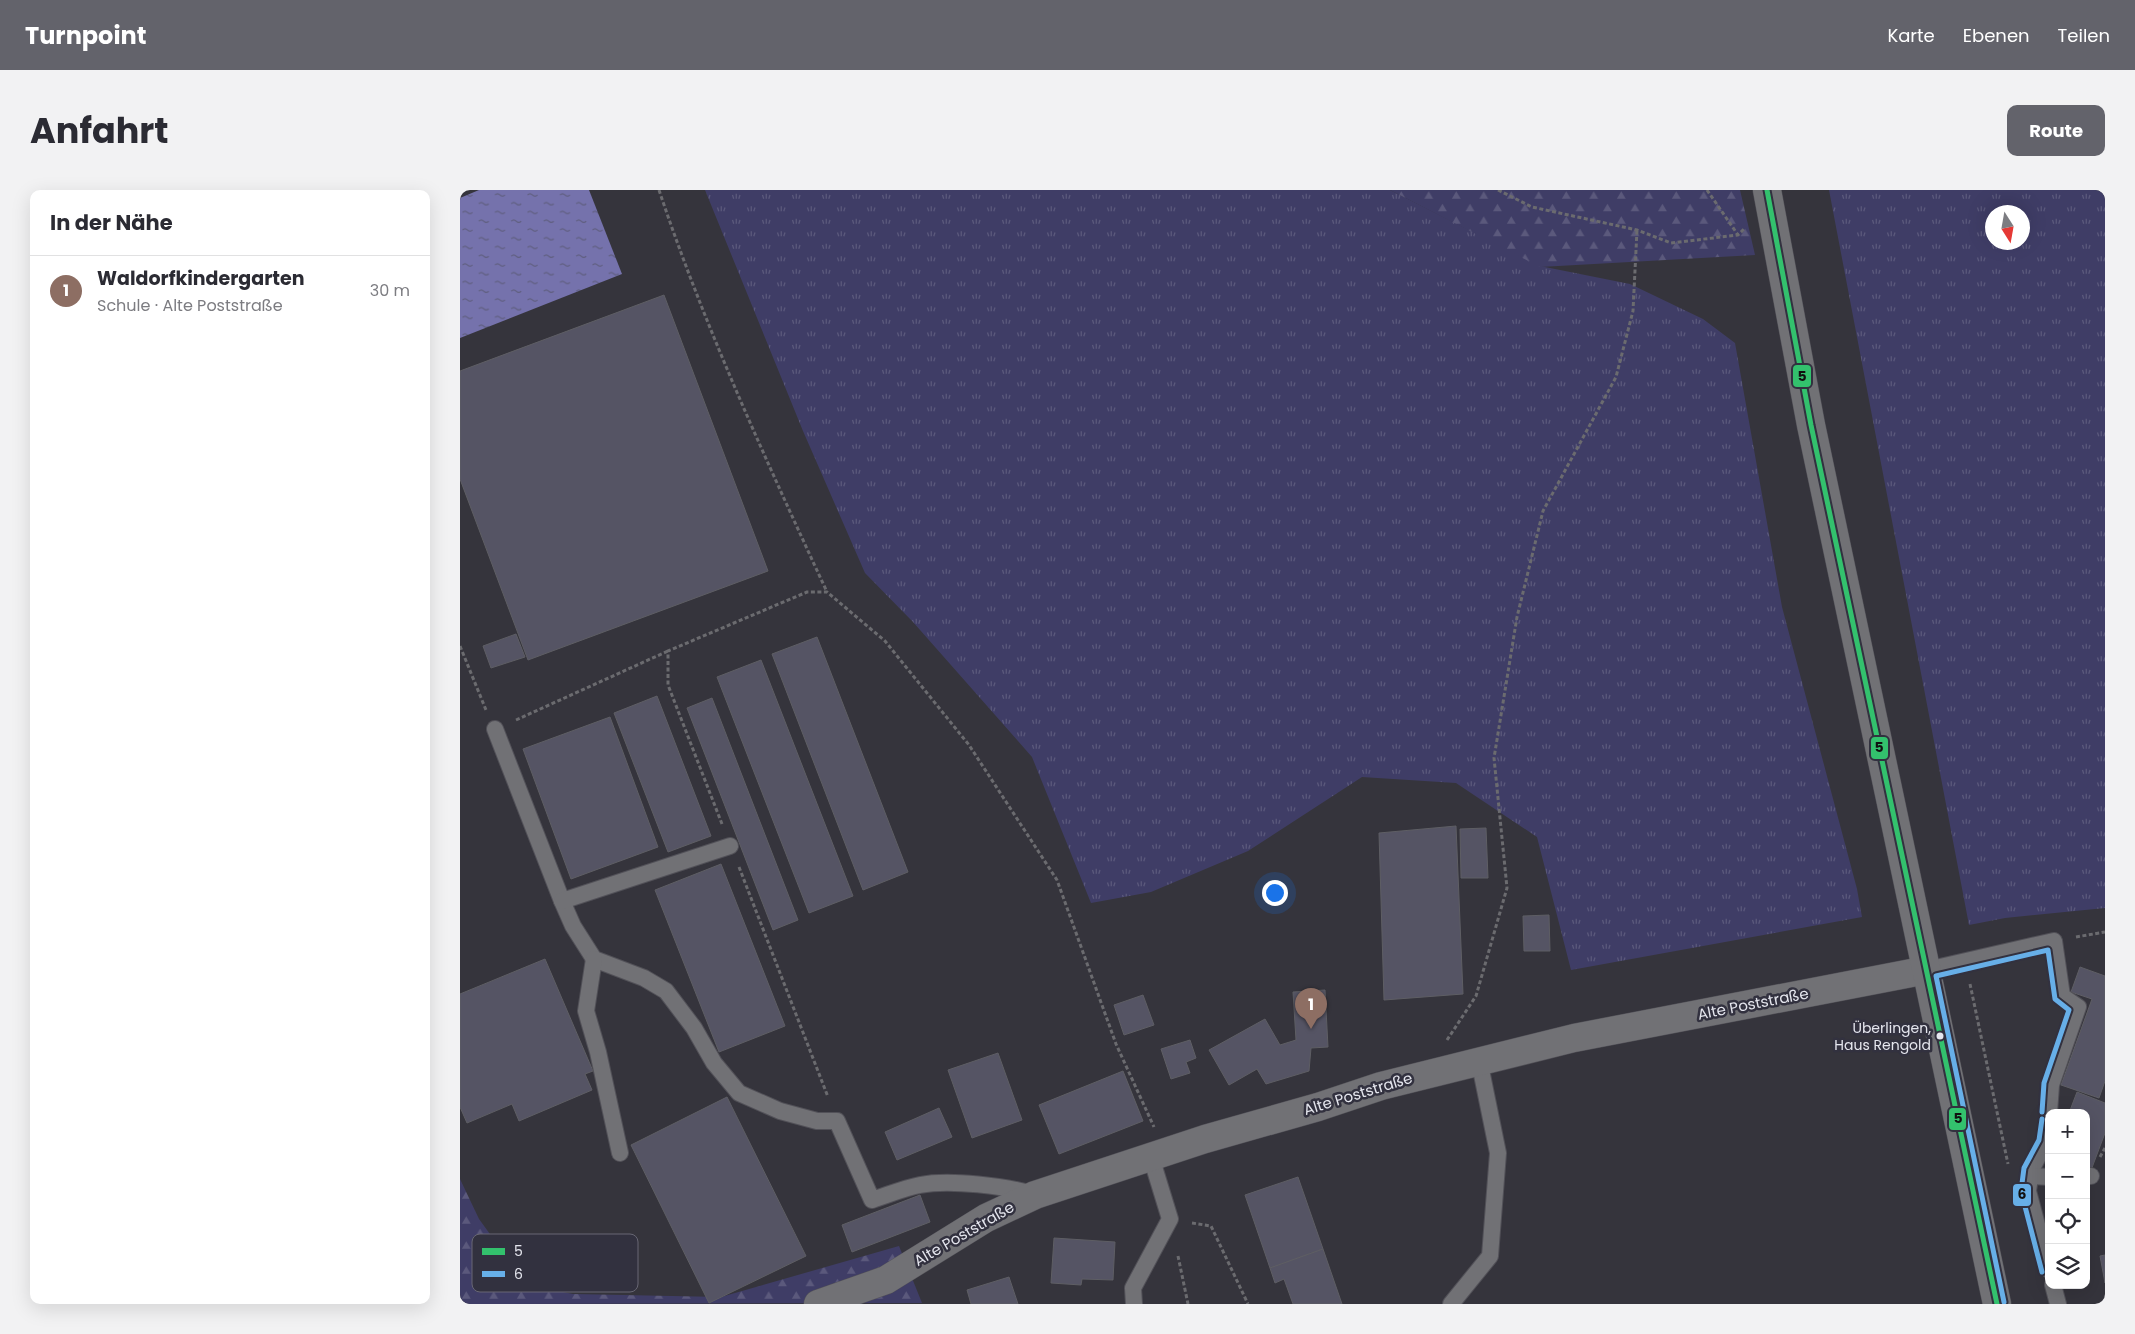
<!DOCTYPE html>
<html lang="de">
<meta charset="utf-8">
<style>
:root{--surface:#fff;--page:#f2f2f3;--text:#2b2b33;--muted:#7c7c81;--line:#e1e1e2;--accent:#63636b}
body{margin:0;font-family:Poppins,sans-serif;background:var(--page);color:var(--text)}
.controls{position:absolute;right:15px;bottom:15px;display:grid;overflow:hidden;border-radius:10px;box-shadow:0 5px 20px #0002}
.controls button{width:45px;height:45px;display:grid;place-items:center;padding:0;border:0;border-bottom:1px solid var(--line);background:var(--surface);color:var(--text);font:25px sans-serif}
.compass{position:absolute;left:1525px;top:15px;width:45px;height:45px;border-radius:50%;background:var(--surface);box-shadow:0 5px 20px #0002;rotate:169deg}
.you{position:absolute;left:814px;top:702px;width:18px;height:18px;margin:-12px;border:4px solid #fff;border-radius:50%;background:#1a73e8;box-shadow:0 0 0 8px #1a73e833}
.badge{display:grid;place-items:center;width:32px;height:32px;border-radius:50%;background:var(--accent);color:#fff;font-size:16px;font-weight:700}
.pin{position:absolute;translate:-50% -41px;filter:drop-shadow(0 1px 2px #0008)}
.pin::after{content:'';position:absolute;top:26px;width:18px;height:15px;background:inherit;clip-path:polygon(0 0,100% 0,50% 100%)}
.list{margin:0;padding:0;list-style:none}
h2{display:flex;justify-content:space-between;align-items:center;height:65px;margin:0;padding:0 20px;font-size:21px}
h2 small{font-size:16px;font-weight:400;color:var(--muted)}
.list li{display:grid;grid-template-columns:32px 1fr auto;gap:15px;align-items:center;box-sizing:border-box;height:70px;padding:0 20px;border-top:1px solid var(--line)}
.list b{display:block;font-size:19px;white-space:nowrap}
.list p{margin:0;font-size:16px;white-space:nowrap;color:var(--muted)}
.list em{font-size:16px;font-style:normal;color:var(--muted)}
.icon{flex:none;width:28px;height:28px;fill:none;stroke:currentColor;stroke-width:2;stroke-linecap:round;stroke-linejoin:round}
.map{position:relative;flex:none;width:1645px;height:1114px;overflow:hidden;border-radius:10px}
header{display:flex;align-items:center;gap:30px;box-sizing:border-box;height:70px;padding:0 25px;background:var(--accent);color:#fff}
header strong{font-size:24px}
nav{display:flex;gap:28px;margin-inline-start:auto;font-size:18px}
.intro{display:flex;align-items:center;justify-content:space-between;box-sizing:border-box;height:120px;padding:0 30px}
h1{margin:0;font-size:35px}
.button{padding:12px 22px;border-radius:10px;background:var(--accent);color:#fff;font-size:18px;font-weight:700}
main{display:flex;gap:30px;padding:0 30px}
aside{flex:1;background:var(--surface);border-radius:10px;box-shadow:0 5px 20px #0002}
.map>svg:first-child{display:block}
</style>
<header>
<strong>Turnpoint</strong>
<nav><a>Karte</a><a>Ebenen</a><a>Teilen</a></nav>
</header>
<div class="intro"><h1>Anfahrt</h1><a class="button">Route</a></div>
<main>
<aside>
<h2>In der Nähe<small></small></h2>
<ul class="list">
<li><span class="badge" style="background:#8d6e63">1</span><div><b>Waldorfkindergarten</b><p>Schule · Alte Poststraße</p></div><em>30 m</em></li>
</ul>
</aside>
<div class="map">
<svg width="1645" height="1114" viewBox="0 0 1645 1114">
<defs>
<pattern id="grass-tufts" width="24" height="20" patternUnits="userSpaceOnUse" patternTransform="scale(1.25)"><rect width="24" height="20" fill="#3f3d66"/><path d="M3 7l-1-3M5 7V3M7 7l1-3M15 17l-1-3M17 17v-4M19 17l1-3" fill="none" stroke="#5b597c"/></pattern>
<pattern id="forest-firs" width="22" height="20" patternUnits="userSpaceOnUse" patternTransform="scale(1.25)"><rect width="22" height="20" fill="#3f3d66"/><path d="M5 1l3.5 6h-7zM16 11l3.5 6h-7z" fill="#5b597c"/></pattern>
<pattern id="water-ripples" width="26" height="14" patternUnits="userSpaceOnUse" patternTransform="scale(1.25)"><rect width="26" height="14" fill="#7572ac"/><path d="M2 4q2-2 4 0t4 0M15 11q2-2 4 0t4 0" fill="none" stroke="#5f5e7f"/></pattern>
</defs>
<rect width="100%" height="100%" fill="#35343c"/>
<!-- grass -->
<g fill="url(#grass-tufts)" fill-rule="evenodd">
<path d="M 245,0 L 930,0 L 1080,76 L 1170,94 L 1243,129 L 1275,153 L 1322,417 L 1397,699 L 1402,727 L 1111,780 L 1077,647 L 996,593 L 902,587 L 788,661 L 691,702 L 631,713 L 572,567 L 453,432 L 405,383 L 343,241 Z"/>
<path d="M 1369,0 L 1645,0 L 1645,718 L 1545,728 L 1509,735 ZM 1532,22 L 1562,22 L 1562,52 L 1532,52 Z"/>
</g>
<!-- forest -->
<g fill="url(#forest-firs)">
<path d="M 930,0 L 1280,0 L 1295,65 L 1080,77 Z"/>
<path d="M 0,989 L 19,1029 L 67,1095 L 113,1104 L 261,1107 L 439,1056 L 462,1113 L 0,1114 Z"/>
</g>
<!-- water -->
<path fill="url(#water-ripples)" d="M 19,0 L 129,0 L 162,84 L 0,148 L 0,8 Z"/>
<!-- building -->
<g fill="#555464" stroke="#5e5e64">
<path d="M 204,105 L 308,381 L 68,470 L 0,289 L 0,181 Z"/>
<path d="M 56,444 L 65,467 L 31,478 L 23,456 Z"/>
<path d="M 357,447 L 448,682 L 403,700 L 312,464 Z"/>
<path d="M 301,470 L 393,706 L 349,723 L 257,487 Z"/>
<path d="M 197,506 L 251,646 L 208,662 L 154,523 Z"/>
<path d="M 252,508 L 338,730 L 313,740 L 227,518 Z"/>
<path d="M 150,527 L 198,657 L 111,689 L 63,559 Z"/>
<path d="M 996,636 L 1003,804 L 924,810 L 919,643 Z"/>
<path d="M 1026,638 L 1028,688 L 1001,688 L 1000,639 Z"/>
<path d="M 261,674 L 325,836 L 259,862 L 195,700 Z"/>
<path d="M 1089,725 L 1090,761 L 1064,761 L 1063,726 Z"/>
<path d="M 85,769 L 133,881 L 125,884 L 132,900 L 59,931 L 52,914 L 7,933 L 0,917 L 0,804 Z"/>
<path d="M 1620,777 L 1645,786 L 1645,891 L 1639,908 L 1601,895 L 1632,809 L 1611,802 Z"/>
<path d="M 865,800 L 868,857 L 851,858 L 849,881 L 806,894 L 797,879 L 769,895 L 749,860 L 805,829 L 820,855 L 836,850 L 833,802 Z"/>
<path d="M 683,805 L 694,835 L 664,845 L 654,815 Z"/>
<path d="M 730,850 L 736,868 L 726,872 L 730,883 L 711,889 L 701,859 Z"/>
<path d="M 538,863 L 562,930 L 512,948 L 488,880 Z"/>
<path d="M 663,881 L 683,931 L 599,964 L 579,915 Z"/>
<path d="M 1617,902 L 1645,913 L 1645,943 L 1630,983 L 1626,981 L 1626,923 L 1609,923 Z"/>
<path d="M 267,907 L 346,1066 L 249,1113 L 171,955 Z"/>
<path d="M 479,918 L 492,947 L 437,970 L 425,942 Z"/>
<path d="M 838,987 L 863,1059 L 810,1078 L 785,1005 Z"/>
<path d="M 460,1005 L 470,1032 L 392,1062 L 382,1035 Z"/>
<path d="M 594,1048 L 655,1052 L 653,1090 L 622,1089 L 621,1095 L 591,1093 Z"/>
<path d="M 863,1059 L 882,1114 L 833,1114 L 824,1089 L 815,1093 L 810,1078 Z"/>
<path d="M 1645,1065 L 1645,1093 L 1640,1066 Z"/>
<path d="M 549,1087 L 558,1114 L 511,1114 L 507,1100 Z"/>
</g>
<g fill="none" stroke-linecap="round" stroke-linejoin="round">
<defs>
<g id="service">
<path d="M 35,539 L 102,711 L 113,736 L 134,769 L 184,788 L 206,801 L 234,838 L 254,873 L 279,903 L 320,921 L 357,931 L 377,931 L 412,1010 C 428,1005 444,998 460,995 C 489,989 547,996 575,1005"/>
<path d="M 102,711 L 270,656"/>
<path d="M 134,769 L 126,821 L 138,862 L 160,963"/>
<path d="M 1467,780 L 1594,751 L 1602,806 L 1618,817 L 1591,895 L 1589,923"/>
<path d="M 1589,930 L 1586,952 L 1571,980 L 1568,1001 L 1589,1080"/>
<path d="M 1570,986 L 1589,987"/>
<path d="M 1626,986 L 1631,986"/>
<path d="M 1593,1095 L 1598,1114"/>
<path d="M 674,1114 L 673,1098 L 710,1029 L 691,967"/>
<path d="M 991,1114 L 1030,1066 L 1038,963 L 1019,870"/>
</g>
<path id="minor" d="M 358,1114 L 426,1090 L 526,1028 L 575,1005 L 745,949 L 858,917 L 921,896 L 1114,848 L 1467,780"/>
<path id="tertiary" d="M 1307,0 L 1351,235 L 1537,1114"/>
</defs>
<!-- service casing -->
<use href="#service" stroke="#525158" stroke-width="18"/>
<!-- minor casing -->
<use href="#minor" stroke="#525158" stroke-width="29"/>
<!-- tertiary casing -->
<use href="#tertiary" stroke="#525158" stroke-width="29"/>
<!-- path -->
<g stroke="#6b6b6f" stroke-width="3" stroke-dasharray="4 2.5" stroke-linecap="butt">
<path d="M 199,0 C 245,138 306,270 367,402"/>
<path d="M 1038,0 L 1072,17 L 1177,40 L 1211,53 L 1278,45 L 1285,38"/>
<path d="M 1247,0 L 1278,45"/>
<path d="M 0,456 L 26,520"/>
<path d="M 56,530 L 208,461"/>
<path d="M 262,634 L 208,495 L 208,461 L 347,402 L 367,402 L 425,451 L 509,555 L 597,690 L 656,854 L 694,937"/>
<path d="M 279,677 L 368,907"/>
<path d="M 1616,747 L 1645,742"/>
<path d="M 1510,794 L 1548,974"/>
<path d="M 987,850 L 1016,806 L 1047,698 L 1034,568 L 1057,427 L 1083,321 L 1156,187 L 1173,121 L 1177,40"/>
<path d="M 1640,967 L 1645,958"/>
<path d="M 732,1033 L 751,1036 L 788,1114"/>
<path d="M 718,1066 L 728,1114"/>
</g>
<!-- service -->
<use href="#service" stroke="#717175" stroke-width="16"/>
<!-- minor -->
<use href="#minor" stroke="#717175" stroke-width="28"/>
<!-- tertiary -->
<use href="#tertiary" stroke="#717175" stroke-width="28"/>
<defs>
<path id="bus-1" d="M 1307,0 L 1351,235 L 1537,1114"/>
<g id="bus-2">
<path d="M 1582,929 L 1579,950 L 1564,978 L 1561,1001 L 1582,1082"/>
<path d="M 1544,1112 L 1476,786 L 1588,760 L 1595,809 L 1609,820 L 1584,893 L 1582,922"/>
</g>
</defs>
<!-- bus-1 casing -->
<use href="#bus-1" stroke="#32313f" stroke-width="9"/>
<!-- bus-2 casing -->
<use href="#bus-2" stroke="#32313f" stroke-width="9"/>
<!-- bus-1 -->
<use href="#bus-1" stroke="#33c16d" stroke-width="5"/>
<!-- bus-2 -->
<use href="#bus-2" stroke="#67afe8" stroke-width="5"/>
</g>
<!-- markers -->
<circle fill="#e5e6ee" stroke="#32313f" stroke-width="2" cx="1480" cy="846" r="4.5"/>
<g text-anchor="middle" stroke-width="5" stroke-linejoin="round" paint-order="stroke">
<!-- bus labels -->
<g font-size="14" fill="#e5e6ee" stroke="#32313f" text-anchor="end">
<text x="1471" y="843">Überlingen,<tspan x="1471" dy="17">Haus Rengold</tspan></text>
</g>
<!-- street labels -->
<g font-size="15" fill="#e5e6ee" stroke="#32313f">
<text transform="translate(1293 814) rotate(-11)" y="5">Alte Poststraße</text>
<text transform="translate(898 904) rotate(-17)" y="5">Alte Poststraße</text>
<text transform="translate(504 1044) rotate(-30)" y="5">Alte Poststraße</text>
</g>
</g>
<!-- legend -->
<rect x="12" y="1044" width="166" height="58" rx="8" fill="#32313f" stroke="#686774" stroke-width="1"/>
<rect x="22" y="1058" width="23" height="7" fill="#33c16d"/>
<rect x="22" y="1081" width="23" height="6" fill="#67afe8"/>
<g font-size="14" fill="#e5e6ee">
<text x="54" y="1066">5</text>
<text x="54" y="1089">6</text>
</g>
<g stroke="#32313f" stroke-width="2">
<rect x="1332" y="174" width="20" height="24" rx="5" fill="#33c16d"/>
<rect x="1410" y="546" width="19" height="24" rx="5" fill="#33c16d"/>
<rect x="1488" y="917" width="19" height="24" rx="5" fill="#33c16d"/>
<rect x="1552" y="993" width="20" height="24" rx="5" fill="#67afe8"/>
</g>
<g font-size="14" text-anchor="middle" font-weight="bold" fill="#111">
<text x="1342" y="191">5</text>
<text x="1419" y="562">5</text>
<text x="1498" y="933">5</text>
<text x="1562" y="1009">6</text>
</g>
</svg>
<div class="controls">
<button>+</button>
<button>−</button>
<button><svg class="icon" aria-label="locate" viewBox="0 0 24 24"><circle cx="12" cy="12" r="6"/><path d="M12 2v4M12 18v4M2 12h4M18 12h4"/></svg></button>
<button><svg class="icon" aria-label="layers" viewBox="0 0 24 24"><path d="M12 4l9 5-9 5-9-5zM3 14l9 5 9-5"/></svg></button>
</div>
<svg class="compass" viewBox="-18 -18 36 36"><path d="M0-13l5 13h-10z" fill="#e53935"/><path d="M0 13l5-13h-10z" fill="#7c7c81"/></svg>
<div class="you"></div>
<div class="pin badge" style="left:851px;top:839px;background:#8d6e63">1</div>
</div>
</main>
